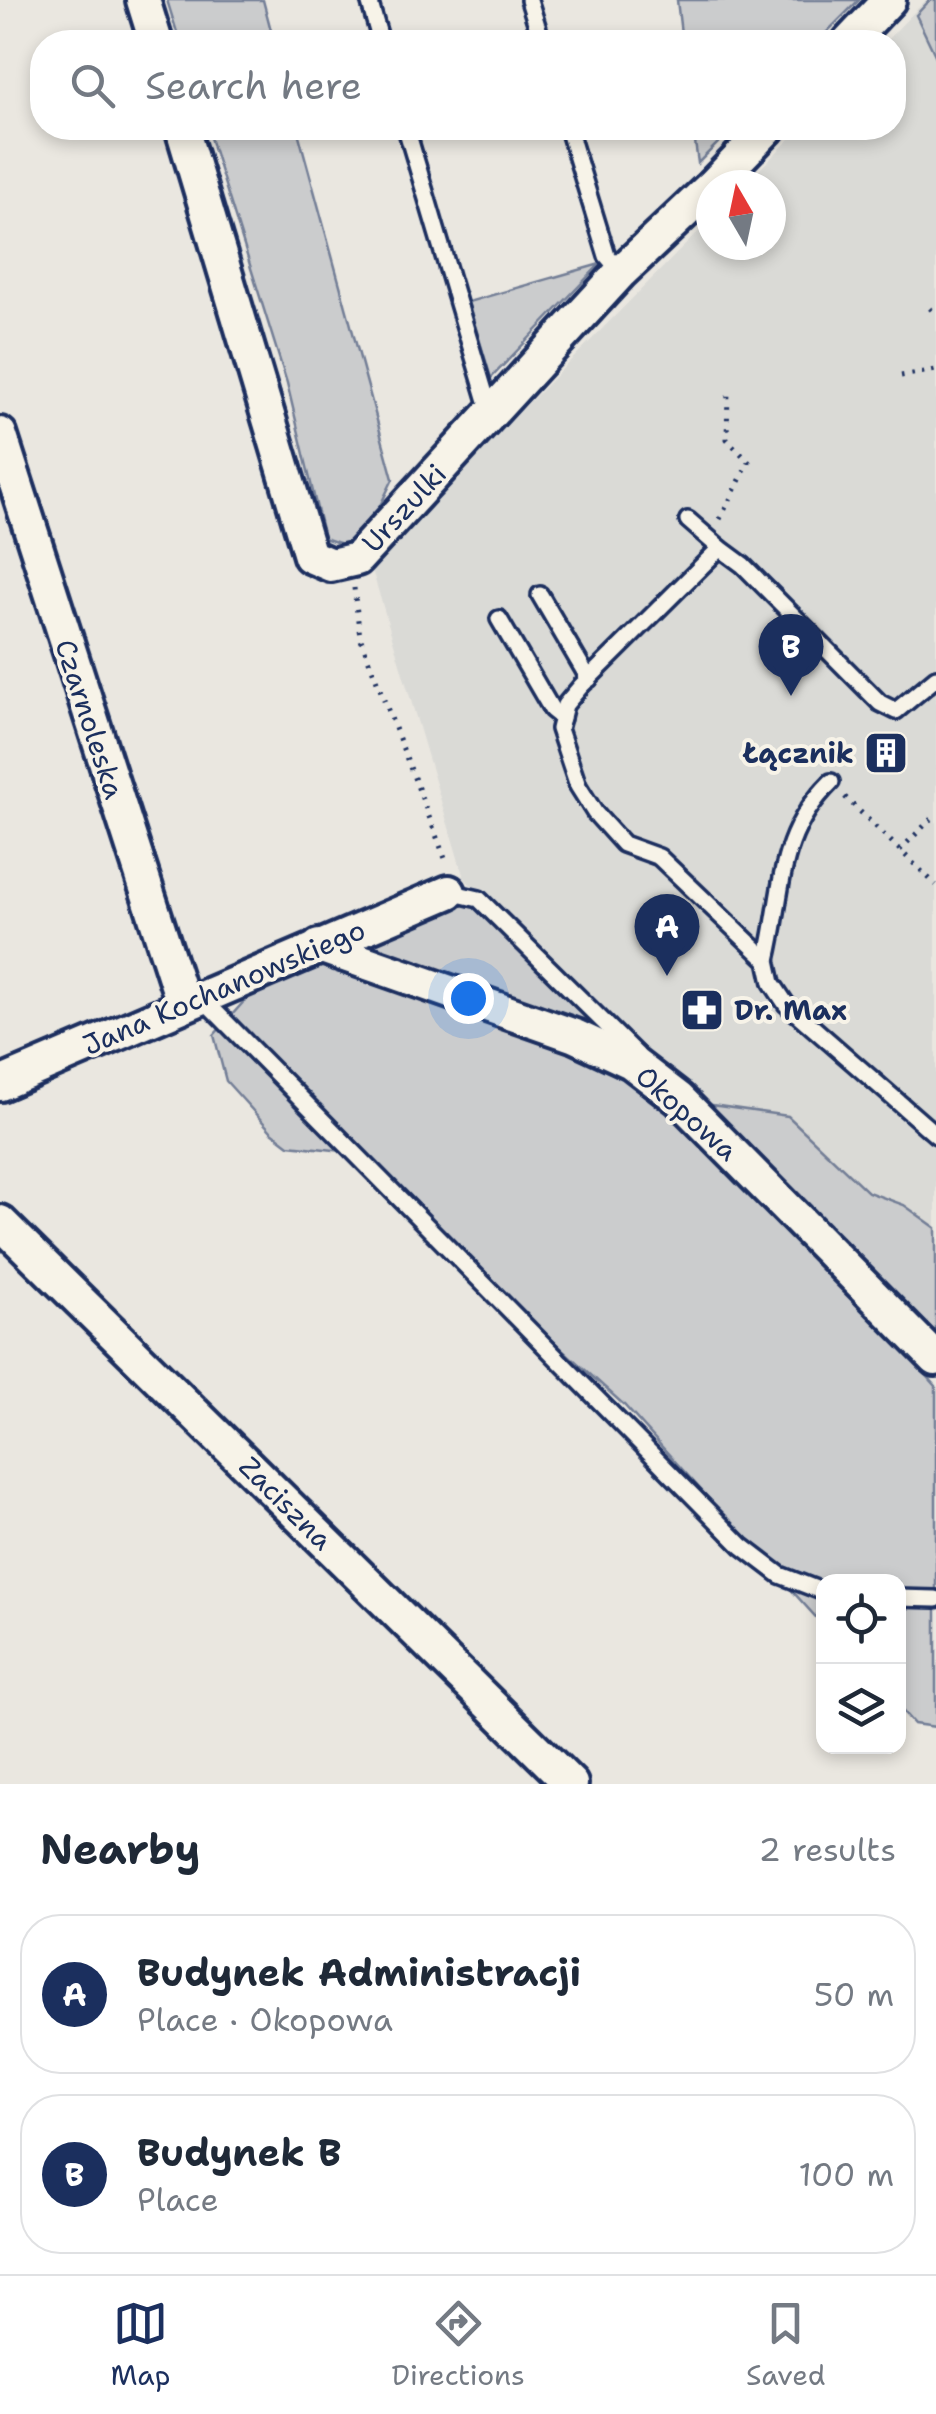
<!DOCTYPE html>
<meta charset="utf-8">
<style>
:root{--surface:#fff;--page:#f2f2f3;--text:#1f2937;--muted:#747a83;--line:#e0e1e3;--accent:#1b2f5e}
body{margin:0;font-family:"Shantell Sans",sans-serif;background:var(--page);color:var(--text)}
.controls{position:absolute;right:30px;bottom:30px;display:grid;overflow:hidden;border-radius:20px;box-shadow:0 5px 15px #0003}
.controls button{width:90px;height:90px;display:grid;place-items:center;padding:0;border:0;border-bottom:2px solid var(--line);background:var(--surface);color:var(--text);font:50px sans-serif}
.compass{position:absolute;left:696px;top:170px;width:90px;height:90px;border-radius:50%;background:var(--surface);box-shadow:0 5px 15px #0003;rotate:351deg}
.you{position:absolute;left:468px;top:998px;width:35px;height:35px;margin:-25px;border:8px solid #fff;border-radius:50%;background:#1a73e8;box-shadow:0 0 0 15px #1a73e833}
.badge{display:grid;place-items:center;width:65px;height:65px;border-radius:50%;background:var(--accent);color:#fff;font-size:32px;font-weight:700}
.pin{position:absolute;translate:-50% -82px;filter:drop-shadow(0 2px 5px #0008)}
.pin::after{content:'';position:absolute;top:52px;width:35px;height:30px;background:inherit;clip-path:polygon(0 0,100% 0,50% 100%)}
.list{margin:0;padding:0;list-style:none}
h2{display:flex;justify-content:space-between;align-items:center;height:130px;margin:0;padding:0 40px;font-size:42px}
h2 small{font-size:32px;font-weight:400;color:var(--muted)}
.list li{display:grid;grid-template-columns:65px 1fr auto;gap:30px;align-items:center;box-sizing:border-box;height:160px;margin:0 20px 20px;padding:0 20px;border:2px solid var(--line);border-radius:40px}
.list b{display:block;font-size:38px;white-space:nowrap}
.list p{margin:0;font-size:32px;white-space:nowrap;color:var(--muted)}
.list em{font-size:32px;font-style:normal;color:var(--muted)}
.icon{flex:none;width:55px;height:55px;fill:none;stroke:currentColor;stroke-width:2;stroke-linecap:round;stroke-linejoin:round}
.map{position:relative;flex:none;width:936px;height:1784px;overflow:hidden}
.search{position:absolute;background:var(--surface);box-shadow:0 5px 15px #0003;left:30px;right:30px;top:30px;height:110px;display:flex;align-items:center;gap:25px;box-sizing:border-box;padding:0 35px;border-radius:40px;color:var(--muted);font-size:38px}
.sheet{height:490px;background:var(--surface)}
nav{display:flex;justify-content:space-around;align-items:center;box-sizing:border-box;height:140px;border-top:2px solid var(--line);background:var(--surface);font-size:28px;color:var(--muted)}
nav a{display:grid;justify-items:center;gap:5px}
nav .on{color:var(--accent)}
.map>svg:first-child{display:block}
</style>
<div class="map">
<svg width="936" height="1784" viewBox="0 0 936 1784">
<rect width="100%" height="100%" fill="#eae7e0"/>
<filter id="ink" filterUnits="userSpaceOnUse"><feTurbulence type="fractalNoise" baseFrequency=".01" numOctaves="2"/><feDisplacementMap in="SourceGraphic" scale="20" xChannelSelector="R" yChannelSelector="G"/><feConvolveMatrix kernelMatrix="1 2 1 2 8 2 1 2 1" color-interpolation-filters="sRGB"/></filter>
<g filter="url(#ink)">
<!-- built -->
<path fill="#dadad6" d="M 926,0 L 936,0 L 936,1336 L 464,878 L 370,563 L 711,219 L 711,245 L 771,245 L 771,185 L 744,185 L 801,128 L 894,128 L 894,42 L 885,42 Z"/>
<!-- green -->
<g fill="#cbcccd" stroke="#737e96" stroke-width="2.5">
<path d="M 167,0 L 263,0 L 274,42 L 180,42 Z"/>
<path d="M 677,0 L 859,0 L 817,42 L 682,42 Z"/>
<path d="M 930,0 L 936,0 L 936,57 L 916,15 Z"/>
<path d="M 207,128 L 297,128 L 393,479 L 377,512 L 351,547 L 324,538 L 287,383 Z"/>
<path d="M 693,128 L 733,128 L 698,163 Z"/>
<path d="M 600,264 L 491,378 L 468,302 Z"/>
<path d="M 479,892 L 698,1103 L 788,1116 L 868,1192 L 904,1205 L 936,1228 L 936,1333 L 874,1276 L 870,1312 L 936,1386 L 936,1727 L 914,1724 L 899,1707 L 898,1582 L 824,1582 L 823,1625 L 624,1405 L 343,1151 L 289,1145 L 272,1132 L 226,1081 L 214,1035 L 256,988 Z"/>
</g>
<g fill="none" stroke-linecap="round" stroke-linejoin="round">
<defs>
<g id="service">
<path d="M 369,0 L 381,42"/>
<path d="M 529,0 L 542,42"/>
<path d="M 406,128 L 490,411"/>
<path d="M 568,128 L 607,256 L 621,272"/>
<path d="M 688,520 L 720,548"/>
<path d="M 540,595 L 589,679"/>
<path d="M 499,619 L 552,710 L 562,718"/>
<path d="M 936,678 L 896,711 L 880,703 L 743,565 L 720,548 L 581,686 L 565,705 L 559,729 L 578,786 L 595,813 L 623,844 L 659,857 L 767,960 L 772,983 L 786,1004 L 936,1135"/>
<path d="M 449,892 L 479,899 L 637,1055"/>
<path d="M 767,960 C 784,889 776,837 831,782"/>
<path d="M 200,996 L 742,1546 L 780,1575 L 824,1592"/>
<path d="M 898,1598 L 936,1599"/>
</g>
<g id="minor">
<path d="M 143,0 L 156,42"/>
<path d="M 849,42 L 889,0"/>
<path d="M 182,128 L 310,556 L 331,565 L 357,559 L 621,272 L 711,187"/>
<path d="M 713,185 L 768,128"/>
<path d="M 0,434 L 183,1003"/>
<path d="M 319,946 L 575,1036 L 631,1062 L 679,1099 L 936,1359"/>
<path d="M 0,1084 L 449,892"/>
<path d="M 0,1222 L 571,1784"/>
</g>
</defs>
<!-- service casing -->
<use href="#service" stroke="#1b2f5e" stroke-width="22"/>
<!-- minor casing -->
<use href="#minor" stroke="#1b2f5e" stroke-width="40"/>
<!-- path -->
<g stroke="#1b2f5e" stroke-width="5" stroke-dasharray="2.5 8" stroke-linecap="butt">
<path d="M 930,308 L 936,315"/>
<path d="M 901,376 L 936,370"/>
<path d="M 720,519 L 749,462 L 727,439 L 728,390"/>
<path d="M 354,588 L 360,637 L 446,861"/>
<path d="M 845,797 L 936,885"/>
<path d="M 900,850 L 936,814"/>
</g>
<!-- service -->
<use href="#service" stroke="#f7f3e8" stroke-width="15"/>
<!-- minor -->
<use href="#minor" stroke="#f7f3e8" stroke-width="32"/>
</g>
</g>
<!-- icons -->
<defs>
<symbol id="building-square" viewBox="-11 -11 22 22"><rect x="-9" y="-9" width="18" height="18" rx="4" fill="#1b2f5e" stroke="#f7f3e8"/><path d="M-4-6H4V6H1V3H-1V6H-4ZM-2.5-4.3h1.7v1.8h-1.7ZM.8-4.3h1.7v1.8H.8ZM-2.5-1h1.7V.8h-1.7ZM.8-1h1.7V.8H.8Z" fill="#fff"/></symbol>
<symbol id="pharmacy-square" viewBox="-11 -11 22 22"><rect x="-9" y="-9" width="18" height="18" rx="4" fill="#1b2f5e" stroke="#f7f3e8"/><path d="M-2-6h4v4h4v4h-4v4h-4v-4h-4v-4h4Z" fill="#fff"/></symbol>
</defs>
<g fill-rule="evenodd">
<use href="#building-square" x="861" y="728" width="50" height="50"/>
<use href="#pharmacy-square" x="677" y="985" width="50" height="50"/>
</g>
<g text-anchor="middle" stroke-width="8" stroke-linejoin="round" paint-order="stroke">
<!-- street labels -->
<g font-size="28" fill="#1b2f5e" stroke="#f7f3e8">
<text transform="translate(404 508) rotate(-47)" y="10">Urszulki</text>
<text transform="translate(90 719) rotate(72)" y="10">Czarnoleska</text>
<text transform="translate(224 987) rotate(-23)" y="10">Jana Kochanowskiego</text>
<text transform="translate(687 1113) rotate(42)" y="10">Okopowa</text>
<text transform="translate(286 1503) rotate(45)" y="10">Zaciszna</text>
</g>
<!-- poi labels -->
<g font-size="28" font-weight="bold" fill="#1b2f5e" stroke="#f7f3e8" text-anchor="end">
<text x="854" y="763">Łącznik</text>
<text x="734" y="1020" text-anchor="start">Dr. Max</text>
</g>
</g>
</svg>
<div class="controls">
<button><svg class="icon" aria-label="locate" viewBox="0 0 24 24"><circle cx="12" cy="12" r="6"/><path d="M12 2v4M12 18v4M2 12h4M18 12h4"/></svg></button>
<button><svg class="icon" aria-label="layers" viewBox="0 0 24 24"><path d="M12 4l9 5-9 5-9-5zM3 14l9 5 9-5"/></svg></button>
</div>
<svg class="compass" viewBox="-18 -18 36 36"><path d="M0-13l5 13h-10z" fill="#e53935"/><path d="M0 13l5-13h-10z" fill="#747a83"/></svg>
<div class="you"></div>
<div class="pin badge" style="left:667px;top:976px">A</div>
<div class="pin badge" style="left:791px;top:696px">B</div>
<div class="search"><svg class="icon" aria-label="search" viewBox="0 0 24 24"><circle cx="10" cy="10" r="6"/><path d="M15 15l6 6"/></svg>Search here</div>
</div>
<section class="sheet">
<h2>Nearby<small>2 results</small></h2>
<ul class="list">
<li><span class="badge">A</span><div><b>Budynek Administracji</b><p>Place · Okopowa</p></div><em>50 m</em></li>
<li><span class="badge">B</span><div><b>Budynek B</b><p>Place</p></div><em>100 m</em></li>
</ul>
</section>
<nav>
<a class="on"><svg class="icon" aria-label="map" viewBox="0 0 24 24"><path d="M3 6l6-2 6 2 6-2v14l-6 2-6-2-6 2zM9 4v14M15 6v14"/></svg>Map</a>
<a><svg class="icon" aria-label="directions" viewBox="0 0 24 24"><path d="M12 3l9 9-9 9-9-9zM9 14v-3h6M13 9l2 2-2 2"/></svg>Directions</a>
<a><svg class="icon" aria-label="saved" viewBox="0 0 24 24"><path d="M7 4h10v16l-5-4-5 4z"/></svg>Saved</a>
</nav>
